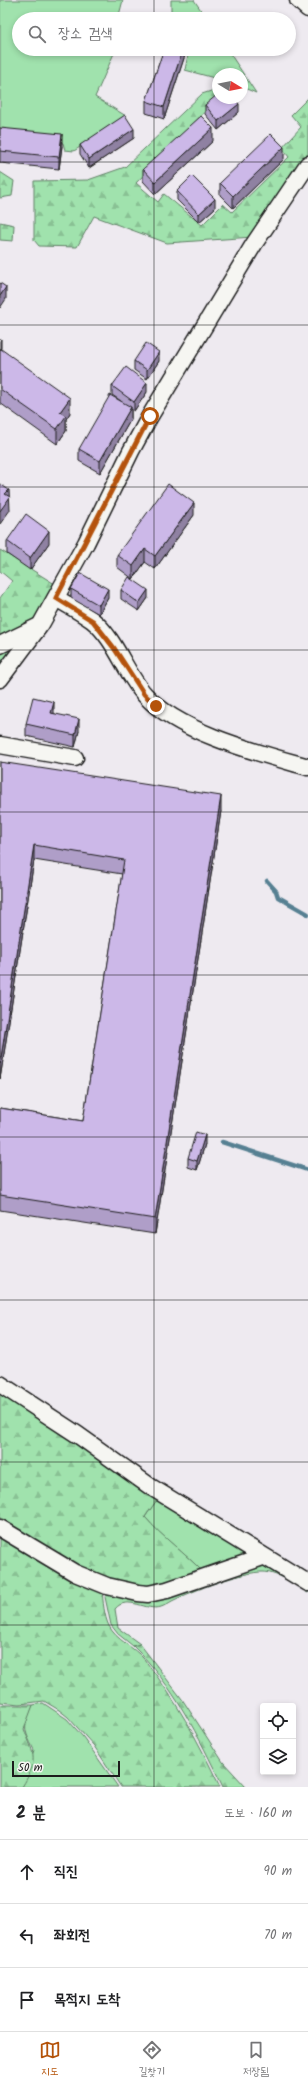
<!DOCTYPE html>
<html lang="ko">
<meta charset="utf-8">
<style>
:root{--surface:#fff;--page:#f2f2f2;--text:#202124;--muted:#757577;--line:#e0e0e0;--accent:#b45309}
body{margin:0;font-family:Kalam,"Poor Story",sans-serif;background:var(--page);color:var(--text)}
.controls{position:absolute;right:12px;bottom:12px;display:grid;overflow:hidden;border-radius:4px;box-shadow:0 2px 6px #0003}
.controls button{width:36px;height:36px;display:grid;place-items:center;padding:0;border:0;border-bottom:1px solid var(--line);background:var(--surface);color:var(--text);font:20px sans-serif}
.compass{position:absolute;left:212px;top:68px;width:36px;height:36px;border-radius:50%;background:var(--surface);box-shadow:0 2px 6px #0003;rotate:100deg}
.scale{position:absolute;left:12px;bottom:10px;width:108px;box-sizing:border-box;padding-left:4px;border:2px solid #1c1c1c;border-top:0;font-size:11px;line-height:14px;white-space:nowrap;color:#1c1c1c;-webkit-text-stroke:3px #f6f6f2;paint-order:stroke}
.stop{position:absolute;width:12px;height:12px;margin:-9px;border:3px solid #b45309;border-radius:50%;background:#fff}
.stop.end{background:#b45309;border-color:#fff;box-shadow:0 1px 4px #0008}
.list{margin:0;padding:0;list-style:none}
h2{display:flex;justify-content:space-between;align-items:center;height:52px;margin:0;padding:0 16px;font-size:17px}
h2 small{font-size:13px;font-weight:400;color:var(--muted)}
.list li{display:grid;grid-template-columns:26px 1fr auto;gap:12px;align-items:center;box-sizing:border-box;height:64px;padding:0 16px;border-top:1px solid var(--line)}
.list b{display:block;font-size:15px;white-space:nowrap}
.list em{font-size:13px;font-style:normal;color:var(--muted)}
.icon{flex:none;width:22px;height:22px;fill:none;stroke:currentColor;stroke-width:2;stroke-linecap:round;stroke-linejoin:round}
.map{position:relative;flex:none;width:308px;height:1787px;overflow:hidden}
.search{position:absolute;background:var(--surface);box-shadow:0 2px 6px #0003;left:12px;right:12px;top:12px;height:44px;display:flex;align-items:center;gap:10px;box-sizing:border-box;padding:0 14px;border-radius:22px;color:var(--muted);font-size:15px}
.sheet{height:244px;background:var(--surface)}
nav{display:flex;justify-content:space-around;align-items:center;box-sizing:border-box;height:56px;border-top:1px solid var(--line);background:var(--surface);font-size:11px;color:var(--muted)}
nav a{display:grid;justify-items:center;gap:2px}
nav .on{color:var(--accent)}
.map>svg:first-child{display:block}
</style>
<div class="map">
<svg width="308" height="1787" viewBox="0 0 308 1787">
<defs>
<pattern id="forest-firs" width="22" height="20" patternUnits="userSpaceOnUse"><rect width="22" height="20" fill="#a0e2ad"/><path d="M5 1l3.5 6h-7zM16 11l3.5 6h-7z" fill="#89c194"/></pattern>
</defs>
<rect width="100%" height="100%" fill="#eeeaf0"/>
<filter id="ink" filterUnits="userSpaceOnUse"><feTurbulence type="fractalNoise" baseFrequency=".025" numOctaves="2"/><feDisplacementMap in="SourceGraphic" scale="8" xChannelSelector="R" yChannelSelector="G"/><feConvolveMatrix kernelMatrix="1 2 1 2 8 2 1 2 1" color-interpolation-filters="sRGB"/></filter>
<g filter="url(#ink)">
<!-- green -->
<g fill="#a0e2ad" stroke="#5e7f64">
<path d="M 0,0 L 123,0 L 118,19 L 19,19 L 19,49 L 112,49 L 115,51 L 95,97 L 126,116 L 74,151 L 65,150 L 63,143 L 0,138 Z"/>
<path d="M 171,0 L 194,0 L 207,19 L 171,19 Z"/>
<path d="M 189,49 L 227,49 L 256,93 L 242,87 L 242,74 L 218,74 L 218,79 L 185,70 Z"/>
<path d="M 159,1497 L 252,1552 L 204,1573 C 185,1553 162,1538 145,1517 Z"/>
<path d="M 266,1564 L 308,1588 L 308,1593 C 296,1586 279,1573 264,1572 C 243,1571 192,1591 172,1601 C 168,1603 165,1606 161,1607 C 147,1612 127,1594 115,1609 L 118,1628 L 140,1644 L 133,1646 L 118,1634 L 111,1625 L 105,1597 L 107,1593 Z"/>
<path d="M 43,1703 L 67,1719 L 83,1737 L 118,1787 L 22,1787 L 34,1750 C 23,1728 23,1727 33,1705 Z"/>
</g>
<!-- forest -->
<g fill="url(#forest-firs)" stroke="#5e7f64">
<path d="M 214,90 L 218,93 L 218,98 L 136,183 L 158,202 L 164,194 L 202,225 L 223,204 L 232,212 L 289,157 L 282,148 L 301,127 L 291,115 L 308,98 L 308,155 L 302,168 L 253,237 L 167,243 L 94,216 L 77,247 L 39,246 L 34,240 L 34,181 L 88,180 L 125,167 L 202,94 Z"/>
<path d="M 0,172 L 14,181 L 12,196 L 0,198 Z"/>
<path d="M 0,222 L 14,225 L 13,241 L 0,240 Z"/>
<path d="M 0,550 L 58,586 L 38,622 L 0,640 L 0,598 L 12,581 L 0,571 Z"/>
<path d="M 22,638 L 0,670 L 0,648 Z"/>
<path d="M 0,1391 L 159,1497 L 145,1517 C 163,1538 185,1553 204,1573 L 157,1588 L 108,1582 L 0,1523 Z"/>
<path d="M 0,1531 L 102,1590 C 103,1601 104,1616 109,1626 C 116,1640 134,1647 144,1659 C 175,1698 199,1742 220,1787 L 121,1787 L 94,1746 L 68,1717 L 59,1710 L 44,1701 L 20,1704 L 0,1702 Z"/>
<path d="M 140,1644 L 182,1699 L 223,1762 L 246,1787 L 223,1787 C 199,1737 173,1684 133,1646 Z"/>
<path d="M 0,1705 L 33,1705 L 24,1729 C 35,1756 38,1761 22,1787 L 0,1787 Z"/>
</g>
<g fill="none" stroke-linecap="round" stroke-linejoin="round">
<!-- stream -->
<g stroke="#578092" stroke-width="4.5">
<path d="M 267,881 L 276,891 L 278,897 L 308,914"/>
<path d="M 222,1142 L 308,1170"/>
</g>
<defs>
<g id="street">
<path d="M 298,0 L 308,9"/>
<path d="M 56,598 C 68,605 81,612 92,620 C 116,639 125,673 145,695 C 179,733 259,753 308,767"/>
<path d="M 0,645 L 37,627"/>
<path d="M 0,679 L 41,624 L 86,543 L 131,451 L 150,416 L 254,244 L 308,164"/>
<path d="M 0,745 L 75,758"/>
<path d="M 0,1384 L 78,1435 L 151,1487 L 308,1583"/>
<path d="M 0,1528 L 75,1573 L 107,1586 L 138,1593 L 148,1594 L 167,1590 L 263,1557"/>
</g>
</defs>
<!-- street casing -->
<use href="#street" stroke="#1c1c1c" stroke-width="19"/>
<!-- street -->
<use href="#street" stroke="#f6f6f2" stroke-width="16"/>
</g>
<!-- wall -->
<g fill="#af9ec8" stroke="#1c1c1c">
<path d="M 164,49 L 187,49 L 164,119 L 146,113 L 146,101 Z"/>
<path d="M 205,105 L 239,112 L 218,130 L 205,114 Z"/>
<path d="M 0,128 L 62,146 L 59,169 L 0,163 Z"/>
<path d="M 134,138 L 89,168 L 80,154 L 80,145 Z"/>
<path d="M 213,141 L 155,194 L 143,181 L 143,169 Z"/>
<path d="M 284,159 L 233,208 L 220,195 L 220,183 Z"/>
<path d="M 177,191 L 215,208 L 199,222 L 177,200 Z"/>
<path d="M 0,350 L 70,413 L 66,419 L 66,431 L 57,444 L 0,403 Z"/>
<path d="M 134,361 L 159,361 L 147,379 L 134,370 Z"/>
<path d="M 112,386 L 147,392 L 134,411 L 131,409 L 131,419 L 100,473 L 79,461 L 79,449 L 121,401 L 112,395 Z"/>
<path d="M 194,515 L 155,569 L 145,562 L 133,579 L 117,567 L 117,555 Z"/>
<path d="M 7,541 L 49,543 L 30,570 L 7,554 Z"/>
<path d="M 71,589 L 108,598 L 99,614 L 71,598 Z"/>
<path d="M 121,590 L 148,598 L 139,611 L 121,599 Z"/>
<path d="M 54,713 L 79,731 L 75,747 L 26,736 L 26,724 Z"/>
<path d="M 0,762 L 221,811 L 155,1234 L 0,1210 L 0,1108 L 83,1121 L 122,874 L 34,860 L 0,1079 Z"/>
<path d="M 205,1144 L 197,1170 L 188,1167 L 188,1158 Z"/>
</g>
<!-- shaded-wall -->
<g fill="#8f81a2" stroke="#1c1c1c">
<path d="M 183,49 L 187,49 L 164,119 L 164,107 Z"/>
<path d="M 239,104 L 239,112 L 218,130 L 218,121 Z"/>
<path d="M 213,128 L 213,141 L 155,194 L 155,182 Z"/>
<path d="M 134,129 L 134,138 L 89,168 L 89,159 Z"/>
<path d="M 62,134 L 62,146 L 59,169 L 59,157 Z"/>
<path d="M 284,147 L 284,159 L 233,208 L 233,196 Z"/>
<path d="M 215,199 L 215,208 L 199,222 L 199,214 Z"/>
<path d="M 6,287 L 6,299 L 0,308 L 0,296 Z"/>
<path d="M 1,339 L 1,348 L 0,350 L 0,341 Z"/>
<path d="M 159,352 L 159,361 L 147,379 L 147,370 Z"/>
<path d="M 147,383 L 147,392 L 134,411 L 134,402 Z"/>
<path d="M 70,398 L 70,413 L 66,419 L 66,431 L 57,444 L 57,429 L 60,412 Z"/>
<path d="M 131,407 L 131,419 L 100,473 L 100,461 Z"/>
<path d="M 9,490 L 10,510 L 0,524 L 0,511 L 5,494 Z"/>
<path d="M 194,503 L 194,515 L 155,569 L 155,556 Z"/>
<path d="M 49,531 L 49,543 L 30,570 L 30,558 Z"/>
<path d="M 145,549 L 145,562 L 133,579 L 133,566 Z"/>
<path d="M 108,589 L 108,598 L 99,614 L 99,605 Z"/>
<path d="M 148,590 L 148,598 L 139,611 L 139,603 Z"/>
<path d="M 54,702 L 54,714 L 51,713 Z"/>
<path d="M 79,719 L 79,731 L 75,747 L 75,735 Z"/>
<path d="M 221,796 L 221,811 L 155,1234 L 155,1219 Z"/>
<path d="M 34,845 L 34,860 L 0,1079 L 0,1064 Z"/>
<path d="M 205,1135 L 205,1144 L 197,1170 L 197,1161 Z"/>
</g>
<!-- building -->
<g fill="#ccb8e8" stroke="#1c1c1c">
<path d="M 164,49 L 183,49 L 164,107 L 146,101 Z"/>
<path d="M 218,94 L 218,98 L 234,98 L 239,104 L 218,121 L 205,105 Z"/>
<path d="M 125,115 L 134,129 L 89,159 L 80,145 Z"/>
<path d="M 201,116 L 213,128 L 155,182 L 143,169 Z"/>
<path d="M 0,128 L 62,134 L 59,157 L 0,151 Z"/>
<path d="M 271,134 L 284,147 L 233,196 L 220,183 Z"/>
<path d="M 192,176 L 215,199 L 199,214 L 177,191 Z"/>
<path d="M 0,283 L 6,287 L 0,296 Z"/>
<path d="M 146,343 L 159,352 L 147,370 L 134,361 Z"/>
<path d="M 1,349 L 70,398 L 60,412 L 66,416 L 57,429 L 0,389 L 0,350 Z"/>
<path d="M 126,367 L 147,383 L 134,402 L 112,386 Z"/>
<path d="M 110,395 L 131,407 L 100,461 L 79,449 Z"/>
<path d="M 0,484 L 9,490 L 5,494 L 10,497 L 0,511 Z"/>
<path d="M 168,484 L 194,503 L 155,556 L 145,549 L 133,566 L 117,555 Z"/>
<path d="M 26,514 L 49,531 L 30,558 L 7,541 Z"/>
<path d="M 80,573 L 108,589 L 99,605 L 71,589 Z"/>
<path d="M 129,577 L 148,590 L 139,603 L 121,590 Z"/>
<path d="M 33,697 L 54,702 L 51,713 L 79,719 L 75,735 L 26,724 Z"/>
<path d="M 0,762 L 221,796 L 155,1219 L 0,1195 L 0,1108 L 83,1121 L 124,860 L 34,845 L 0,1064 Z"/>
<path d="M 196,1132 L 205,1135 L 197,1161 L 188,1158 Z"/>
</g>
</g>
<g fill="none" stroke-linecap="round" stroke-linejoin="round" filter="url(#ink)">
<!-- route -->
<path stroke="#b45309" stroke-width="5" d="M 150,416 L 56,598 L 93,621 L 114,648 L 144,694 L 156,706"/>
</g>
<!-- grid -->
<path fill="none" stroke="#1c1c1c" stroke-width="1" stroke-opacity="0.55" d="M 154,0 L 154,19M 154,49 L 154,1787M 0,162 L 308,162M 0,325 L 308,325M 0,487 L 308,487M 0,650 L 308,650M 0,812 L 308,812M 0,975 L 308,975M 0,1137 L 308,1137M 0,1300 L 308,1300M 0,1462 L 308,1462M 0,1625 L 308,1625"/>
</svg>
<div class="controls">
<button><svg class="icon" aria-label="locate" viewBox="0 0 24 24"><circle cx="12" cy="12" r="6"/><path d="M12 2v4M12 18v4M2 12h4M18 12h4"/></svg></button>
<button><svg class="icon" aria-label="layers" viewBox="0 0 24 24"><path d="M12 4l9 5-9 5-9-5zM3 14l9 5 9-5"/></svg></button>
</div>
<svg class="compass" viewBox="-18 -18 36 36"><path d="M0-13l5 13h-10z" fill="#e53935"/><path d="M0 13l5-13h-10z" fill="#757577"/></svg>
<div class="scale">50 m</div>
<div class="stop" style="left:150px;top:416px"></div>
<div class="stop end" style="left:156px;top:706px"></div>
<div class="search"><svg class="icon" aria-label="search" viewBox="0 0 24 24"><circle cx="10" cy="10" r="6"/><path d="M15 15l6 6"/></svg>장소 검색</div>
</div>
<section class="sheet">
<h2>2 분<small>도보 · 160 m</small></h2>
<ul class="list">
<li><svg class="icon" aria-label="ahead" viewBox="0 0 24 24"><path d="M12 20V5M6 11l6-6 6 6"/></svg><div><b>직진</b></div><em>90 m</em></li>
<li><svg class="icon" aria-label="left" viewBox="0 0 24 24"><path d="M17 20v-9H6M10 6l-5 5 5 5"/></svg><div><b>좌회전</b></div><em>70 m</em></li>
<li><svg class="icon" aria-label="arrive" viewBox="0 0 24 24"><path d="M6 21V4h12l-3 4 3 4H6"/></svg><div><b>목적지 도착</b></div></li>
</ul>
</section>
<nav>
<a class="on"><svg class="icon" aria-label="map" viewBox="0 0 24 24"><path d="M3 6l6-2 6 2 6-2v14l-6 2-6-2-6 2zM9 4v14M15 6v14"/></svg>지도</a>
<a><svg class="icon" aria-label="directions" viewBox="0 0 24 24"><path d="M12 3l9 9-9 9-9-9zM9 14v-3h6M13 9l2 2-2 2"/></svg>길찾기</a>
<a><svg class="icon" aria-label="saved" viewBox="0 0 24 24"><path d="M7 4h10v16l-5-4-5 4z"/></svg>저장됨</a>
</nav>
